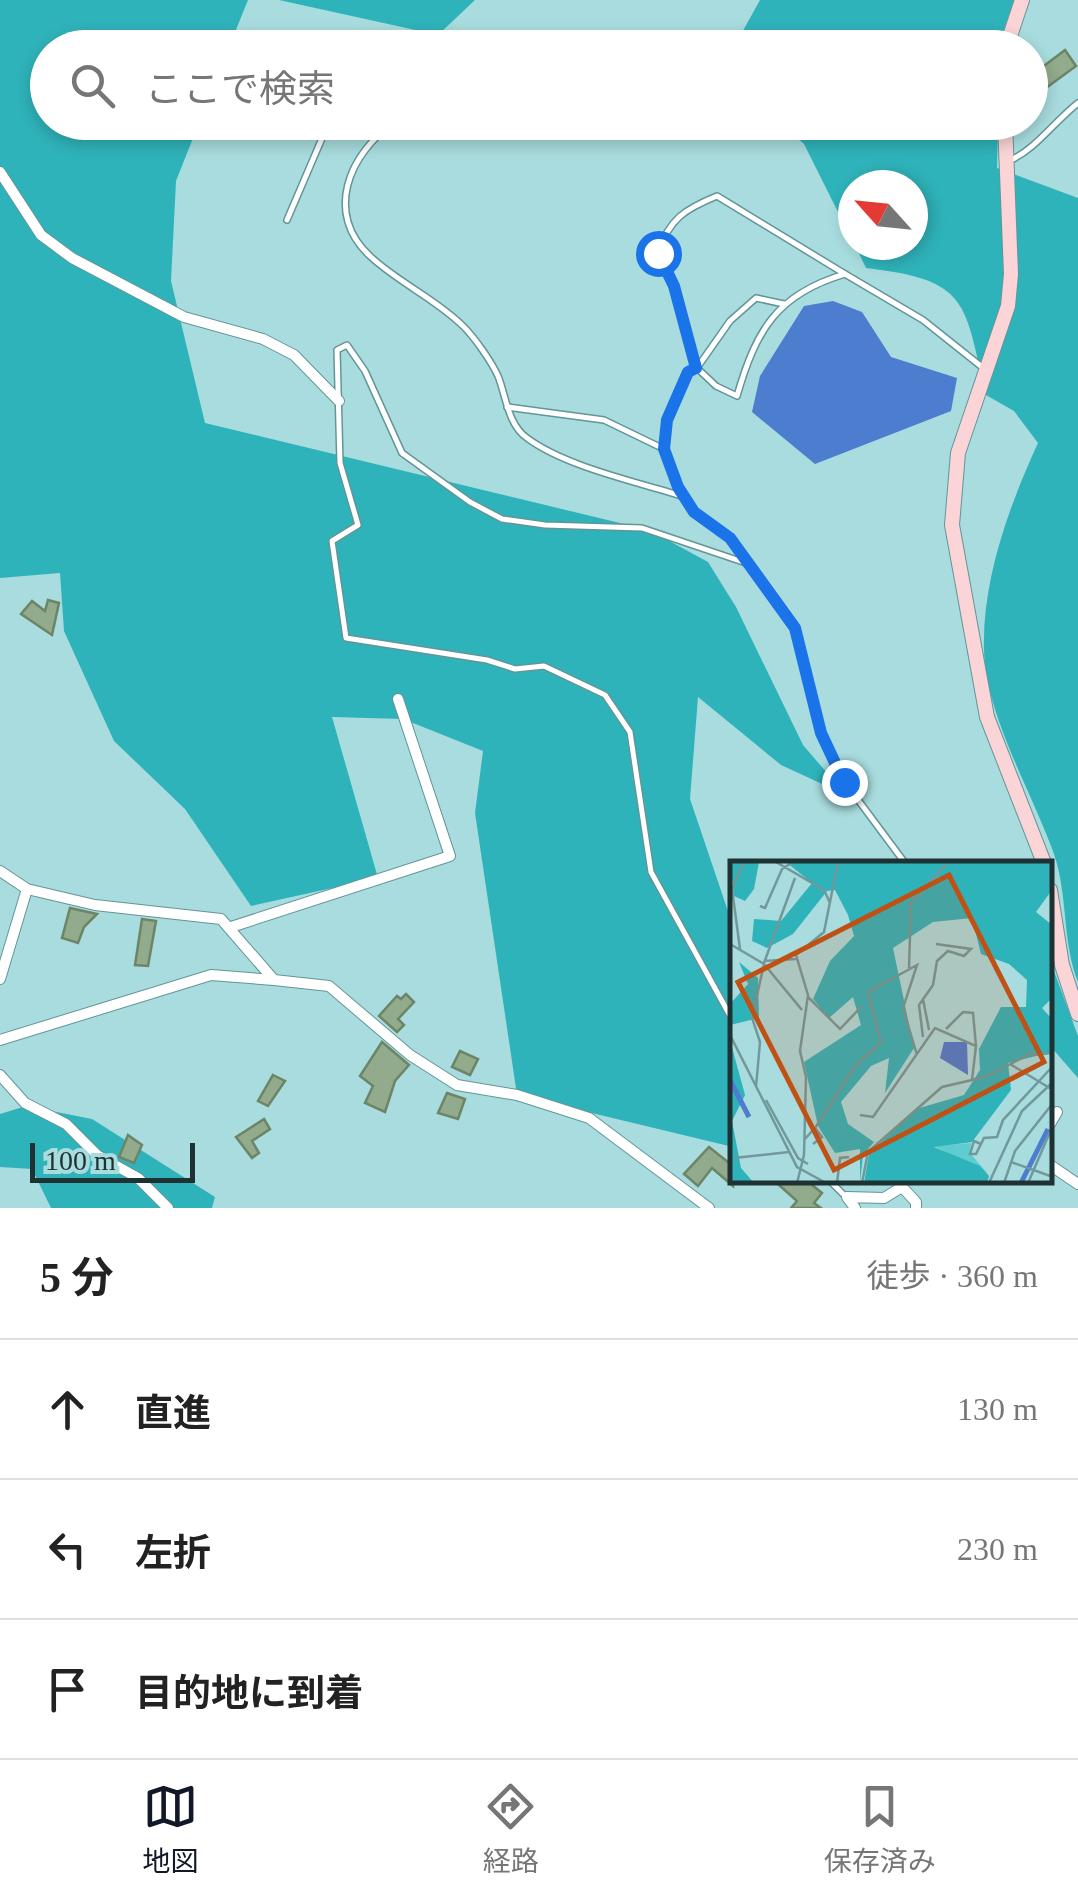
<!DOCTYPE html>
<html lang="ja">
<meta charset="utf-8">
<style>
:root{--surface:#fff;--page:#f2f2f2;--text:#222;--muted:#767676;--line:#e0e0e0;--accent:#111827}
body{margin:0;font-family:"Times New Roman","Noto Sans JP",serif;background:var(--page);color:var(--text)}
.compass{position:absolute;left:838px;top:170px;width:90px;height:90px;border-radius:50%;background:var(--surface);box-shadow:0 5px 15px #0003;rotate:297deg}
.scale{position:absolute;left:30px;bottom:25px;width:165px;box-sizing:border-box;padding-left:10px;border:5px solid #1e3233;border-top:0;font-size:28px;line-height:35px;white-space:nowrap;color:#1e3233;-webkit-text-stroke:8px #a8dcde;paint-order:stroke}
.stop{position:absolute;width:30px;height:30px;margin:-22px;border:8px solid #1a73e8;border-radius:50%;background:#fff}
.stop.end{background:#1a73e8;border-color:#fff;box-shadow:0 2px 10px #0008}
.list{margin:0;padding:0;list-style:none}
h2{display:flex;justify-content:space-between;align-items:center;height:130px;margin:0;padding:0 40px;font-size:42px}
h2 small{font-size:32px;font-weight:400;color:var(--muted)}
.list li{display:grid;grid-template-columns:65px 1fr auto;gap:30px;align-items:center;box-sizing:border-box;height:140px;padding:0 40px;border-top:2px solid var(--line)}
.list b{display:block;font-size:38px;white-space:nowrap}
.list em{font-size:32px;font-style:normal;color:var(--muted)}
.icon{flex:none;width:55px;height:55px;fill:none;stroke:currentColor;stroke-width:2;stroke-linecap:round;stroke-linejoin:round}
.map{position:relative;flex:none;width:1078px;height:1208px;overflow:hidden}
.search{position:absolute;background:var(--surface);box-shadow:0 5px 15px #0003;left:30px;right:30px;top:30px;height:110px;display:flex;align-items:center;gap:25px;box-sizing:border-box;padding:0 35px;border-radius:55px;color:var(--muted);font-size:38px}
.sheet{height:550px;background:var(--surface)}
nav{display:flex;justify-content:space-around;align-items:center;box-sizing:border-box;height:140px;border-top:2px solid var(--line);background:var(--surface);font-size:28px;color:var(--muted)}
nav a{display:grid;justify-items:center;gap:5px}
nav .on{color:var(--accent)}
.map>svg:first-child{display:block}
</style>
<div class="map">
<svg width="1078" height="1208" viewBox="0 0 1078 1208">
<rect width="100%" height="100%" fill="#a8dcde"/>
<!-- forest -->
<g fill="#2fb3ba">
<path d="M 0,0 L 248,0 L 229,47 L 48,48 L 48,122 L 199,123 L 176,181 L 171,281 L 205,423 L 649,530 L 708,562 L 736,607 L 803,745 L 846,795 L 781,765 L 698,697 L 690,799 L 733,926 L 733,1147 L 517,1095 L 475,813 L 483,751 L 403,719 L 332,717 L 378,878 L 251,906 L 185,809 L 114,741 L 64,631 L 60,573 L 0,578 Z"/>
<path d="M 279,0 L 475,0 L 438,35 Z"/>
<path d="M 760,0 L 1014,0 L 998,47 L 734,47 Z"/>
<path d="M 781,123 L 998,123 L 997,168 L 1078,198 L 1078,982 C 1062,941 1068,895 1054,854 C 1032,792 986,716 984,650 C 982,580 1009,506 1038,443 L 1014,411 L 986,395 C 964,302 970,280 866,268 L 855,245 L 913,245 L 913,185 L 853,185 L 853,242 L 804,144 Z"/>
<path d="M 1051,963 L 1078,1036 L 1078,1078 L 1051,1047 Z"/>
<path d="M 26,1106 L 92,1119 L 215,1197 L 212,1208 L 51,1208 L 32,1169 L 0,1167 L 0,1114 Z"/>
</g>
<!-- water -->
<path fill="#4c7dcf" d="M 833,301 L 862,312 L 891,357 L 957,378 L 951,411 L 815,464 L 752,412 L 760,376 L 804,306 Z"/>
<!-- building -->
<g fill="#91ab8c" stroke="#6d8567" stroke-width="2.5">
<path d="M 1065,50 L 1076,66 L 1042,91 L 1033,74 Z"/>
<path d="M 48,600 L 59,603 L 52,635 L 21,614 L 32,601 L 45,611 Z"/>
<path d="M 70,908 L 97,914 L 84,927 L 78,943 L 62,938 Z"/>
<path d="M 142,919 L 156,921 L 148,966 L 135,965 Z"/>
<path d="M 406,994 L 414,1002 L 398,1019 L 404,1025 L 397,1032 L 379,1016 L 397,996 L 401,999 Z"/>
<path d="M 382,1042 L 409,1065 L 395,1081 L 385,1112 L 365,1103 L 373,1086 L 360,1076 Z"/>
<path d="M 460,1051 L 478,1059 L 470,1075 L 452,1067 Z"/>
<path d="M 273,1075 L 285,1081 L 268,1106 L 258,1101 Z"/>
<path d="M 447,1093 L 465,1099 L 458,1119 L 438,1113 Z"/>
<path d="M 264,1119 L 270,1129 L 252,1141 L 259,1153 L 252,1158 L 236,1137 Z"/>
<path d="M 128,1135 L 142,1145 L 134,1163 L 119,1157 Z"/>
<path d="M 709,1147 L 733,1166 L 733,1186 L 712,1168 L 698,1186 L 684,1174 Z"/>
<path d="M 783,1180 L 806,1180 L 822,1193 L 814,1203 L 821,1208 L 791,1208 L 797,1201 L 779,1185 Z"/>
</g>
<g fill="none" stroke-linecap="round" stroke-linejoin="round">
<defs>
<g id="lane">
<path d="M 395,122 C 349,153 323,214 371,257 C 399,283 436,299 463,326 C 475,338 491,361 498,376 C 506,396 508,425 527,438 C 566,467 638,482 685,497"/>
<path d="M 1009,161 C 1036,149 1054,122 1078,103"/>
<path d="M 287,220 L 329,122"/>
<path d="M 697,368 L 674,286 L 658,253 C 669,219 685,209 717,196 L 845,274"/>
<path d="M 697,368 L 730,321 L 756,298 L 784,304"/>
<path d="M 507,407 L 604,420 L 664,449"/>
<path d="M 905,863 L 844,781 L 821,733 L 795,628 L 730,538 L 694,512 L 679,487 L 664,449 L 667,420 L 688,372 L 697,368 L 716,386 L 737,396 C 756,330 777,294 845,274 L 923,320 L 982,367"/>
<path d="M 733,1021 L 651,872 L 630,732 L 605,695 L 544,666 L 515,669 L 487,660 L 346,638 L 332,541 L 358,525 L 340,463 L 337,350 L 347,345 L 365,371 L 402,453 L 470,502 L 502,519 L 545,525 L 642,528 L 746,563"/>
<path d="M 829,1180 L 845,1196"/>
</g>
<g id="street">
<path d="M 0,172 L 41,235 L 72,258 L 184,317 L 263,339 L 294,355 L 339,401"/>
<path d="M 0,871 L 27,889 L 95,905 L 221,919 L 274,980 L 329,986 L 410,1055 L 457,1085 L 517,1095 L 589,1118 L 709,1208"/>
<path d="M 231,927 L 450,856 L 398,699"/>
<path d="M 0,979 L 27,889"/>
<path d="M 0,1040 L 211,975 L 274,980"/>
<path d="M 0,1075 L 25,1103 L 66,1124 L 97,1155 L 138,1178 L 168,1208"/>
<path d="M 1050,1124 L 1057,1112"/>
<path d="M 1050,1165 L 1078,1184"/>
<path d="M 855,1208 L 847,1197 L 884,1198 L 902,1187 L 916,1202 L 916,1208"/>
</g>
<g id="secondary">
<path d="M 1006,48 L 1022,0"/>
<path d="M 1005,122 L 1011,274 L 1008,306 L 958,453 L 952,525 L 987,717 L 1044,863"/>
<path d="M 1050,890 L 1062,965 L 1078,1014"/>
</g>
</defs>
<!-- lane casing -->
<use href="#lane" stroke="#639597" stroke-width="8"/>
<!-- street casing -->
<use href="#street" stroke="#639597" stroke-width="12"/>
<!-- secondary casing -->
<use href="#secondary" stroke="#639597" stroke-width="16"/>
<!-- lane -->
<use href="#lane" stroke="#fff" stroke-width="5"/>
<!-- street -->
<use href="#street" stroke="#fff" stroke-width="10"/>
<!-- secondary -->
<use href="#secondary" stroke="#fad4d6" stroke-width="14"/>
</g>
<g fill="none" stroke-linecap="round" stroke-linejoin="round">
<!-- route -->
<path stroke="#1a73e8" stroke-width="12" d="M 658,253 L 674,286 L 696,368 L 688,372 L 667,420 L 664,449 L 678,487 L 694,512 L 730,538 L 795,628 L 821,733 L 844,782"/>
</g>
<!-- overview -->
<g transform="translate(730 861)">
<rect width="322" height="322" fill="#a8dcde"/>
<path d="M 241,282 L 240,292 L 257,312 L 204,285 Z" fill="#5fccd2"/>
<path d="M 0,1 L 29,1 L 24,28 L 15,40 L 4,35 ZM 56,1 L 322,1 L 322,29 L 306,51 L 322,64 L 322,137 L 312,147 L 322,158 L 322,191 L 278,202 L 281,229 L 242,281 L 204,286 L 250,305 L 259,315 L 257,322 L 134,322 L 139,293 L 186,248 L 234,234 L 250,209 L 249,188 L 271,146 L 296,146 L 297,119 L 279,103 L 251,93 L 242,57 L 203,61 L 163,87 L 184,187 L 155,232 L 159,197 L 141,205 L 111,241 L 118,263 L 144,281 L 133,294 L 130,321 L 130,288 L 105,292 L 88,265 L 74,201 L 131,164 L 123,136 L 99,157 L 83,138 L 100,100 L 124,75 L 118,54 L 105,29 L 97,30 L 63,73 L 37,87 L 22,80 L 24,58 L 51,60 L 82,22 ZM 9,101 L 28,117 L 29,157 L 0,164 L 0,143 L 18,123 ZM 0,179 L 15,234 L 2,260 L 11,307 L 24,322 L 0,322 Z" fill="#2fb3ba"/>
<path d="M 214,181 L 237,181 L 238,214 L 210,197 Z" fill="#4c7dcf"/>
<path fill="none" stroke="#4c7dcf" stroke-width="5" d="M 0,219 L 19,256M 291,322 L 318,268"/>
<path fill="none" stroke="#71989a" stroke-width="2.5" d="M 46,1 L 94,29 L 100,42M 30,45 L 35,47 L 52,8 L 63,1M 0,83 L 34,103 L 22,157 L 30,181 L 26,226M 10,88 L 2,28 L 14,1M 34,100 L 66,98M 34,102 L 65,17M 34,103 L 72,149M 179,107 L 181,42 L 218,1M 78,136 L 110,168 L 132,145M 193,138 L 199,169M 216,168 L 233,151 L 243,152 L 246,185M 0,174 L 67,306 L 96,322M 193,176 L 189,144 L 203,124 L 207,100 L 218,90 L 234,95 L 241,88 L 206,83M 280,203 L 323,229M 36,239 L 68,297 L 78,303M 130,254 L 143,256 L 205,167 L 246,185 L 242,219M 85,267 L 125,205 L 151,181 L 138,131 L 187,104 L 173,147 L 187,194M 74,279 L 85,267 L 92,276 L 83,283M 251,283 L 244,280 L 240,293 L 246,293 L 254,277 L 267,276 L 273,259 L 323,205M 4,297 L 59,291M 281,301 L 323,316M 67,322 L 74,294 L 76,216 L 70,190 L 78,134 L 66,94 L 94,71 L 108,1M 107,322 L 110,297 L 119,296M 132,322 L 138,291 L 212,226 L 255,216 L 298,194 L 323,192M 259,322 L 292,250 L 323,221M 274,322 L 285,290 L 323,242M 298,322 L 323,264"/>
<path fill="#c05114" fill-opacity="0.15" stroke="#c05114" stroke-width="5" d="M 219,14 L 314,201 L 104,309 L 8,121 Z"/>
<rect width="322" height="322" fill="none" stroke="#1e3233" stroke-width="5"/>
</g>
</svg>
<svg class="compass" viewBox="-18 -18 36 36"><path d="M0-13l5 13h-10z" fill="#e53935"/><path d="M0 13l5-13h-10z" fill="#767676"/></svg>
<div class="scale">100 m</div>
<div class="stop" style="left:658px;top:253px"></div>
<div class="stop end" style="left:844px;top:782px"></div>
<div class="search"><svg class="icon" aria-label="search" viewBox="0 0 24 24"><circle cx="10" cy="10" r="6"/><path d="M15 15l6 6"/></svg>ここで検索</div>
</div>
<section class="sheet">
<h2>5 分<small>徒歩 · 360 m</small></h2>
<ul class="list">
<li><svg class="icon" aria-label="ahead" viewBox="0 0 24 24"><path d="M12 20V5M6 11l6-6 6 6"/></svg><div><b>直進</b></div><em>130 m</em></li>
<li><svg class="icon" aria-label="left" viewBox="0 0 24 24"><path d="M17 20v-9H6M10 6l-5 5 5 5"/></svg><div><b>左折</b></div><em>230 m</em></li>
<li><svg class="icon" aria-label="arrive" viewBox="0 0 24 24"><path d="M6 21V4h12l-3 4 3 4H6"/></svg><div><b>目的地に到着</b></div></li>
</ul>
</section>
<nav>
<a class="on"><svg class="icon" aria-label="map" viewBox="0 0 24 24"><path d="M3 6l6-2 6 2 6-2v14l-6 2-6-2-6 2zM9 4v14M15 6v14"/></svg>地図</a>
<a><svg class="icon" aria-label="directions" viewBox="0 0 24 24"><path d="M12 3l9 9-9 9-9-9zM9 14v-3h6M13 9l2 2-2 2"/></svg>経路</a>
<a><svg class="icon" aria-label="saved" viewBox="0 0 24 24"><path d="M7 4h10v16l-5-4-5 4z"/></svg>保存済み</a>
</nav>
